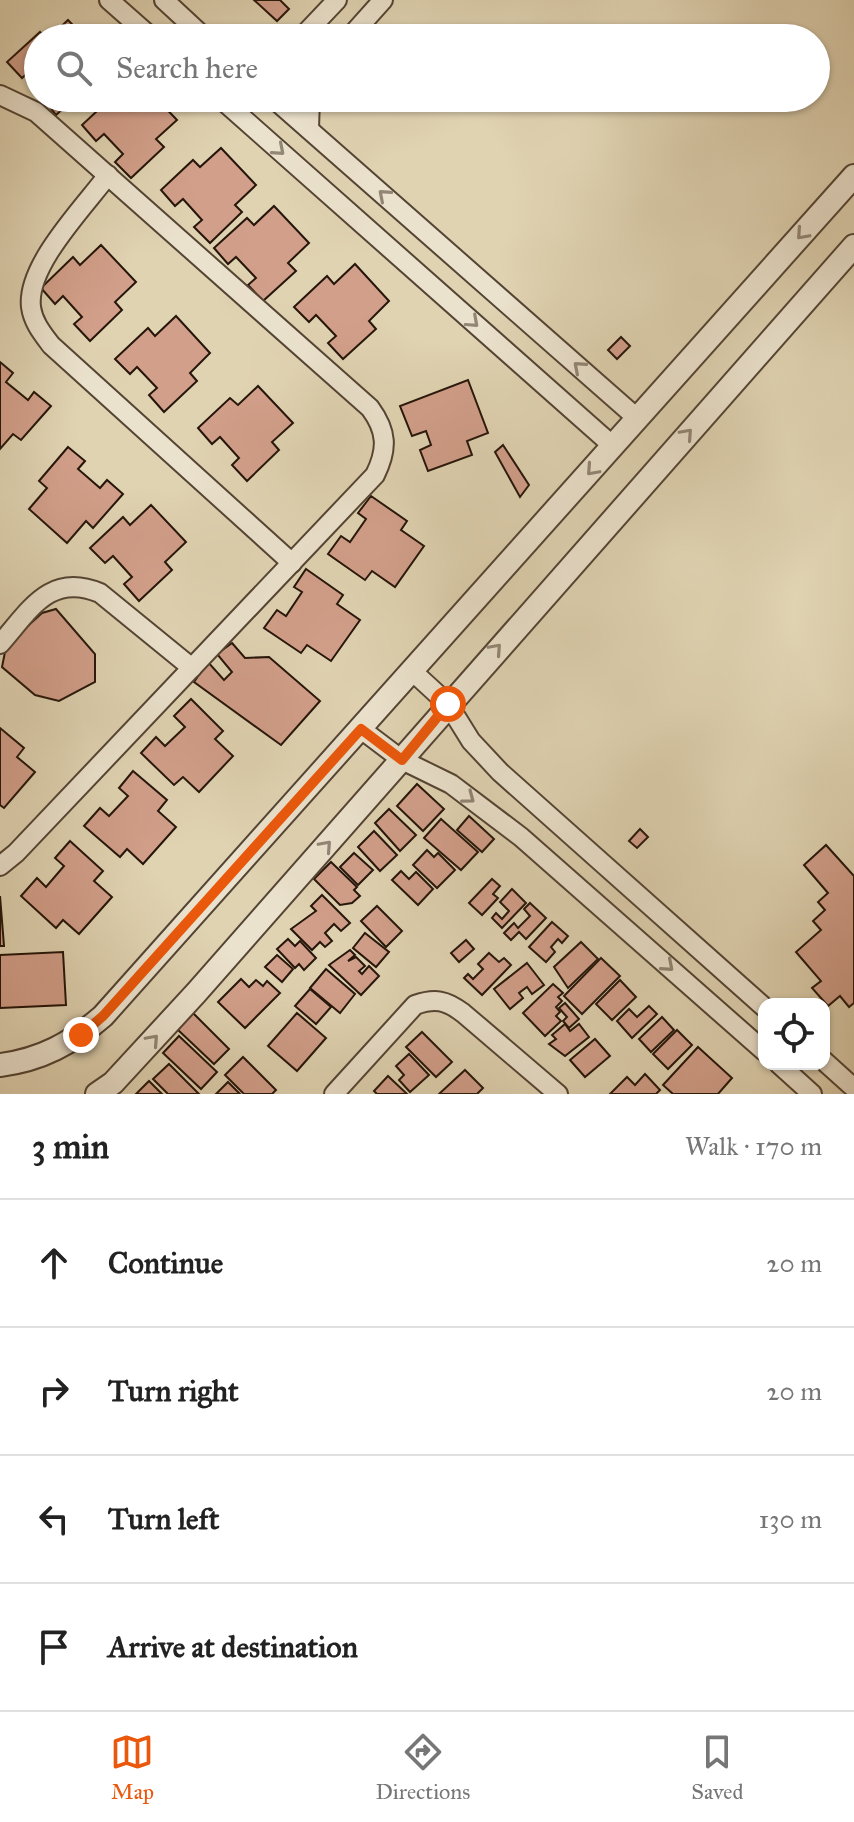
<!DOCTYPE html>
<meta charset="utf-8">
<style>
:root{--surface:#fff;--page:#f2f2f2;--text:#222;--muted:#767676;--line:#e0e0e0;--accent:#ea580c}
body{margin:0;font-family:"IM FELL Great Primer",serif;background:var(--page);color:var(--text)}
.controls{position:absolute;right:24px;bottom:24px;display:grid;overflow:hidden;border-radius:16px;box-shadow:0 2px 6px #0004}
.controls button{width:72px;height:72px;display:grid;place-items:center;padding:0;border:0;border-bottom:2px solid var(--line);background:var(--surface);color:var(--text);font:40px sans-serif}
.stop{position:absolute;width:24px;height:24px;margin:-18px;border:6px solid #ea580c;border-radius:50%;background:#fff}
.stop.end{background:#ea580c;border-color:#fff;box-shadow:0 2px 8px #0008}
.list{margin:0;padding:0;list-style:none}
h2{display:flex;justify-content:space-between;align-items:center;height:104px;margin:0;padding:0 32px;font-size:34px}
h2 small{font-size:26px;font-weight:400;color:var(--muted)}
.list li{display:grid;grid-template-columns:52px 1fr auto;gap:24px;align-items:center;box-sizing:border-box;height:128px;padding:0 32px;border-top:2px solid var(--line)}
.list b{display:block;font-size:30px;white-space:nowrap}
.list em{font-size:26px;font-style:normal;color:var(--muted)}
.icon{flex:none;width:44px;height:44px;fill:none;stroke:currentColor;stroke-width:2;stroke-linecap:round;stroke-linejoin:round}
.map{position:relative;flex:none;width:854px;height:1094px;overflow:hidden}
.search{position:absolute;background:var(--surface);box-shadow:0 2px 6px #0004;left:24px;right:24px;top:24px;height:88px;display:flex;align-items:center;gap:20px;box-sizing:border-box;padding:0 28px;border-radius:44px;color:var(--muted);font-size:30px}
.sheet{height:616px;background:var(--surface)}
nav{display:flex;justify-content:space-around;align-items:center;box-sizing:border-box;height:112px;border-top:2px solid var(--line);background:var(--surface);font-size:22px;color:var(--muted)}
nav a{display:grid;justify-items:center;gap:4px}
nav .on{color:var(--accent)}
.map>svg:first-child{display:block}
</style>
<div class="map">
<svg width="854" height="1094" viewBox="0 0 854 1094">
<rect width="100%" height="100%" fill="#e0d3b2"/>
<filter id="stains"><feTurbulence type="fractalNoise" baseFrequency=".0025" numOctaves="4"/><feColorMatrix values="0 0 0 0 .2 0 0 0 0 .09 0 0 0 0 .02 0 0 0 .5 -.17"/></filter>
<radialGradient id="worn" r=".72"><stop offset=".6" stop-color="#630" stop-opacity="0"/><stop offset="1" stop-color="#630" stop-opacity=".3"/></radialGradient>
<!-- building -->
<g fill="#d29f8a" stroke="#25150a" stroke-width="2">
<path d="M 254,0 L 280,0 L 289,9 L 277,21 Z"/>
<path d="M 68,20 L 85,38 L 49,38 Z"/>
<path d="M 40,32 L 46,38 L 38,38 L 38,80 L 30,71 L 22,78 L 7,62 Z"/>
<path d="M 43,98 L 75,98 L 56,115 Z"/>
<path d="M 111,98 L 122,102 L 126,98 L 156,98 L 177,120 L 156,139 L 164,147 L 131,178 L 115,162 L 123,154 L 104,134 L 96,141 L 82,125 Z"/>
<path d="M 221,148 L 256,185 L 235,205 L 242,212 L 210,243 L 194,227 L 202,220 L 183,199 L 175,206 L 161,190 L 193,160 L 200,167 Z"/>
<path d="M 274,206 L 309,243 L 288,263 L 296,271 L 263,301 L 248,285 L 256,278 L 236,257 L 228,264 L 214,248 L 247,218 L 254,225 Z"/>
<path d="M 101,245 L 136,282 L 115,302 L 122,310 L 90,341 L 74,324 L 82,317 L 63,296 L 55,304 L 41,288 L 73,257 L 80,265 Z"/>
<path d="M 355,264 L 389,301 L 369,321 L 376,329 L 343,359 L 328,343 L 336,336 L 316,315 L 309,322 L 294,307 L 327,276 L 334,284 Z"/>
<path d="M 176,316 L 210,353 L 190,373 L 197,381 L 164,412 L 149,395 L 157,388 L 137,367 L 130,374 L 115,359 L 148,328 L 155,336 Z"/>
<path d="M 621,337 L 630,346 L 617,359 L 608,350 Z"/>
<path d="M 0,362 L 13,373 L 6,382 L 28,400 L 34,392 L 51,406 L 21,440 L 13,434 L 0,449 Z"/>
<path d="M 468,380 L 488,433 L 467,441 L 472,455 L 428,471 L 420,450 L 431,445 L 426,431 L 412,436 L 400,406 Z"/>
<path d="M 258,386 L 293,423 L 272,442 L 279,450 L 247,481 L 232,465 L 239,458 L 220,437 L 212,444 L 198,428 L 230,398 L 238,405 Z"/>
<path d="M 503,445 L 529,485 L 520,497 L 495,452 Z"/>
<path d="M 68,447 L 85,461 L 78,469 L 100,488 L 107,480 L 123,494 L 93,528 L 86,521 L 67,543 L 29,509 L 47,488 L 39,481 Z"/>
<path d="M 371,496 L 407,521 L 401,530 L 424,546 L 395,587 L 372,571 L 365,580 L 328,554 L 341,536 L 350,542 L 366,519 L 358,513 Z"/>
<path d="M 151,505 L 186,542 L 165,562 L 172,570 L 139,601 L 124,584 L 132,577 L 113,556 L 105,563 L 90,548 L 123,517 L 130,525 Z"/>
<path d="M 306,569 L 343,595 L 337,604 L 360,620 L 331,661 L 307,645 L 301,653 L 264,628 L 277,610 L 286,616 L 302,592 L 294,587 Z"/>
<path d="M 56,609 L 95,654 L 95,682 L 59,701 L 35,695 L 2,667 L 5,652 L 19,634 L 42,613 Z"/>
<path d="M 232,643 L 245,658 L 269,657 L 320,701 L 281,745 L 194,682 L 208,662 L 224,680 L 232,672 L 217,654 Z"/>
<path d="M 191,699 L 223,731 L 215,739 L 233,756 L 199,792 L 183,777 L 174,785 L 141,753 L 156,737 L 165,746 L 185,727 L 174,716 Z"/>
<path d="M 0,728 L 24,748 L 17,757 L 35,772 L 4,808 L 0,805 Z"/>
<path d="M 133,771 L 167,800 L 158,811 L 176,827 L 143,864 L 127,849 L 120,857 L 84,826 L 100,808 L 109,816 L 128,796 L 119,788 Z"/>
<path d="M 417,784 L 444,809 L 423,831 L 397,806 Z"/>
<path d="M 389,809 L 416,835 L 400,851 L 375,823 Z"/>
<path d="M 469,816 L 494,839 L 482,852 L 457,830 Z"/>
<path d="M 441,819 L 478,852 L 461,870 L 424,838 Z"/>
<path d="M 640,829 L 648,837 L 637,848 L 629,841 Z"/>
<path d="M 374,831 L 397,855 L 380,871 L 358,847 Z"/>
<path d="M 70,841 L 103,871 L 94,881 L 112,897 L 79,934 L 63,920 L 56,928 L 21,896 L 37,878 L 46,887 L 64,866 L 55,858 Z"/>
<path d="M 826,845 L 854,876 L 854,1003 L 849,1007 L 840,996 L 828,1006 L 812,988 L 821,981 L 796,952 L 821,930 L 813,921 L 825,910 L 818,902 L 828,893 L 804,865 Z"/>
<path d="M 427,850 L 434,857 L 438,853 L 455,870 L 437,888 L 413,865 Z"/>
<path d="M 354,853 L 373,870 L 358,885 L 340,867 Z"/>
<path d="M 331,862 L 357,887 L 354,890 L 360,896 L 352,903 L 340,905 L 314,879 Z"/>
<path d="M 401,871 L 409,879 L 416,872 L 433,889 L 418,905 L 392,880 Z"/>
<path d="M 492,879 L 500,886 L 493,894 L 498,898 L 482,915 L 469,903 Z"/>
<path d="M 512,889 L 526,903 L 502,928 L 492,918 L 496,913 L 502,919 L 509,911 L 500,902 Z"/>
<path d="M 322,895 L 350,923 L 341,931 L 334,924 L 325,933 L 332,941 L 325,947 L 320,942 L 312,950 L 291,929 L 316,911 L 311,906 Z"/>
<path d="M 0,896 L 4,946 L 0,946 Z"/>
<path d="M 530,903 L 546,918 L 526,939 L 519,932 L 511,940 L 504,933 L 514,923 L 518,928 L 530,916 L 524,909 Z"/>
<path d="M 377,906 L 402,931 L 386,947 L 361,921 Z"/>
<path d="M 552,922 L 568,936 L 562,943 L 558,939 L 551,947 L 555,952 L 546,962 L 529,947 Z"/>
<path d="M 365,933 L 389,952 L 376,967 L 353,948 Z"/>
<path d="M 288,939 L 295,946 L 300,941 L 316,958 L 304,970 L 299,964 L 295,968 L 277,949 Z"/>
<path d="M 466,940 L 474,949 L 459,962 L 451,953 Z"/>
<path d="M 581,942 L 598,959 L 568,988 L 554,967 Z"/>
<path d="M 350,950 L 355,955 L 348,961 L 356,957 L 365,966 L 359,971 L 362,974 L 369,966 L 379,976 L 361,995 L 329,965 Z"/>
<path d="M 63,952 L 66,1005 L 0,1008 L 0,955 Z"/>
<path d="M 489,953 L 499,962 L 504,958 L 511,965 L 482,995 L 464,978 L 468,974 L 473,979 L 483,969 L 478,964 Z"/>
<path d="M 277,955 L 293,969 L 282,982 L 265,967 Z"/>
<path d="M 601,958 L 620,976 L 582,1014 L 564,996 Z"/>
<path d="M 527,963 L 544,985 L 532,994 L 527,987 L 519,993 L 523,998 L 510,1009 L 494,989 Z"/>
<path d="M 326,969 L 355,994 L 340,1013 L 310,988 Z"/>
<path d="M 241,979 L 249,987 L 256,980 L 263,986 L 267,981 L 280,993 L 245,1028 L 218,1002 Z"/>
<path d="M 620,980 L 636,997 L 612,1020 L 596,1004 Z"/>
<path d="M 553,984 L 563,993 L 558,997 L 562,1001 L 556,1007 L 560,1012 L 556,1016 L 561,1021 L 545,1036 L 523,1013 Z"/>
<path d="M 310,989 L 331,1007 L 316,1024 L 295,1006 Z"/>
<path d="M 565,1003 L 579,1019 L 569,1028 L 563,1021 L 567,1017 L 559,1008 Z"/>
<path d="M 649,1006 L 657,1014 L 632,1038 L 617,1021 L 629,1009 L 637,1017 Z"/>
<path d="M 193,1013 L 229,1049 L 214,1064 L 177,1029 Z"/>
<path d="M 297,1013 L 326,1038 L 297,1071 L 268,1046 Z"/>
<path d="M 662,1017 L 674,1030 L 651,1052 L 639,1039 Z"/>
<path d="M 565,1024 L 570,1031 L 579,1024 L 589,1037 L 565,1056 L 549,1044 L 556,1039 L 552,1035 Z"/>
<path d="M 677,1030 L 692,1045 L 668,1069 L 653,1054 Z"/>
<path d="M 422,1032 L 452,1062 L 436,1077 L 406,1047 Z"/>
<path d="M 179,1036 L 217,1072 L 201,1089 L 163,1053 Z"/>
<path d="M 595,1039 L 610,1056 L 585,1077 L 570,1060 Z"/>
<path d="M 698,1047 L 732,1078 L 718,1094 L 673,1094 L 663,1085 Z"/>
<path d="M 409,1054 L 429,1075 L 410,1092 L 399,1080 L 404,1075 L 396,1066 Z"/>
<path d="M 243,1057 L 276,1090 L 272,1094 L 244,1094 L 225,1075 Z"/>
<path d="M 169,1064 L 199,1094 L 168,1094 L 153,1079 Z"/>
<path d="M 465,1070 L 483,1088 L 477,1094 L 439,1094 Z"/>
<path d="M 645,1074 L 660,1090 L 656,1094 L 610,1094 L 627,1077 L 635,1085 Z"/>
<path d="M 388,1076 L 407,1094 L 377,1094 L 374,1091 Z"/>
<path d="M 149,1081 L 162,1094 L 136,1094 Z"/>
<path d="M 228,1082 L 240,1094 L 216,1094 Z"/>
</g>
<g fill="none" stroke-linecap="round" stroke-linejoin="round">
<defs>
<g id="minor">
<path d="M 109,0 L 152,38"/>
<path d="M 164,0 L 205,38"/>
<path d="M 301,38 L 337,0"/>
<path d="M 349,38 L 383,0"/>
<path d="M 0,95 L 36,112 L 370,408 C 387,431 388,449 375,475 L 16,853 L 0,866"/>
<path d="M 220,98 L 613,446"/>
<path d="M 273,98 L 638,419"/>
<path d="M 309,129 L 310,98"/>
<path d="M 108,175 C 84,207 26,266 31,307 C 33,322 42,333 51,345 L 292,563"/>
<path d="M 0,644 C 30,610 50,572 100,593 L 192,668"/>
<path d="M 411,670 L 448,704 L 471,741 L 500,772 L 764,1007"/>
<path d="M 361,729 L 402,760 L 451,784 L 521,837 L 764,1051"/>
<path d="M 824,1061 L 854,1088"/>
<path d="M 779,1064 L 812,1094"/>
<path d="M 334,1094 L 415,1005 C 435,998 446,1000 463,1013 L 558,1094"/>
</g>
<g id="tertiary">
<path d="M 0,1065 C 41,1060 72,1043 103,1016 L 854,176"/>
<path d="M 97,1094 L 113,1083 L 196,993 L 854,246"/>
</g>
</defs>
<!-- minor casing -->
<use href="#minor" stroke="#544434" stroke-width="22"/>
<!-- tertiary casing -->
<use href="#tertiary" stroke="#544434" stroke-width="26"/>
<!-- minor -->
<use href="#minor" stroke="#ebe2cd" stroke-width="18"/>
<!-- tertiary -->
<use href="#tertiary" stroke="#ebe2cd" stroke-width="22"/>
</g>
<!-- one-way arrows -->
<defs><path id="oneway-chevron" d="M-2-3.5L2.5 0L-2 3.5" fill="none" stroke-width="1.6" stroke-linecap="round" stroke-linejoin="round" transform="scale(2)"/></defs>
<g stroke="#928675">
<use href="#oneway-chevron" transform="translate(279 150) rotate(41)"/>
<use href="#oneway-chevron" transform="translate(384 195) rotate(-139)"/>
<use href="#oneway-chevron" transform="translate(802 234) rotate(132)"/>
<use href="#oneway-chevron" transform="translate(473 322) rotate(42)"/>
<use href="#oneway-chevron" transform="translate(579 367) rotate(-139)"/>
<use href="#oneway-chevron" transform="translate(687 434) rotate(-48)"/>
<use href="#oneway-chevron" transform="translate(592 470) rotate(132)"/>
<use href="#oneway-chevron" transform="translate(496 649) rotate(-48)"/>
<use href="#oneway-chevron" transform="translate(469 798) rotate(37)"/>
<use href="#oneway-chevron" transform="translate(326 846) rotate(-48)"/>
<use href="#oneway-chevron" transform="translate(668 966) rotate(41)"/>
<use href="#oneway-chevron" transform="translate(153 1040) rotate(-48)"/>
</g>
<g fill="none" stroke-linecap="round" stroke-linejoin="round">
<!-- route -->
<path stroke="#ea580c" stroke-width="10" d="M 81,1035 L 103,1016 L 361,729 L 402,760 L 448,704"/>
</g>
<rect width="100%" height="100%" filter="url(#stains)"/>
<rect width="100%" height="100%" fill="url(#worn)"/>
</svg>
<div class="controls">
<button><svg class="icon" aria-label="locate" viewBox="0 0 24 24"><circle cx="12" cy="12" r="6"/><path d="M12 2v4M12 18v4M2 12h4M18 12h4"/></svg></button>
</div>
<div class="stop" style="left:448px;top:704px"></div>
<div class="stop end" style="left:81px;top:1035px"></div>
<div class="search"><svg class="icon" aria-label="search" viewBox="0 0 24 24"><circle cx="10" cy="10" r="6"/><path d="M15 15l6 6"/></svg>Search here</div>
</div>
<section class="sheet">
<h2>3 min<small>Walk · 170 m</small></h2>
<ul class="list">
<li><svg class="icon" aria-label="ahead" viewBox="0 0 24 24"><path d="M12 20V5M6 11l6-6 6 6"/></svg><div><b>Continue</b></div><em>20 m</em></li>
<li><svg class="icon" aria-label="right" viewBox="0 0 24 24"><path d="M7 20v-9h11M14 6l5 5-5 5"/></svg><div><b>Turn right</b></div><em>20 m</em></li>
<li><svg class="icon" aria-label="left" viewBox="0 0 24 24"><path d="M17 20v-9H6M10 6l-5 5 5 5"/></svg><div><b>Turn left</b></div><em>130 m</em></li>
<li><svg class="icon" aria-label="arrive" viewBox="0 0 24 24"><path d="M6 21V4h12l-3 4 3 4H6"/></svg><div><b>Arrive at destination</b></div></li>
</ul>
</section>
<nav>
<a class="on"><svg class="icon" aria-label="map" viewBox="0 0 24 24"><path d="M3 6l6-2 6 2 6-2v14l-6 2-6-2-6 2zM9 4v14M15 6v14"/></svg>Map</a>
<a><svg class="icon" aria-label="directions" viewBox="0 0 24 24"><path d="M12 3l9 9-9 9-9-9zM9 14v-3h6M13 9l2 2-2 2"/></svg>Directions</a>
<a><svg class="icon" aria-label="saved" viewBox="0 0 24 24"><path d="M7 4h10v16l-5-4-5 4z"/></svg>Saved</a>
</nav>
